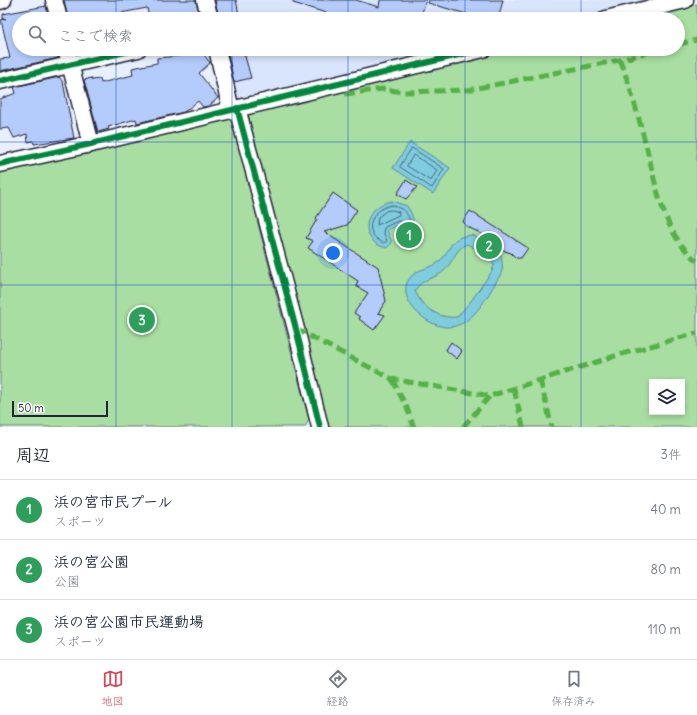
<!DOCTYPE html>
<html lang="ja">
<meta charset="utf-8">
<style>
:root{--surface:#fff;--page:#f6f6f7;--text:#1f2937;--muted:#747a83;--line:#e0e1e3;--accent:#d1495b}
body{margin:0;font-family:Delius,"Klee One",sans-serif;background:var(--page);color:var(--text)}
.controls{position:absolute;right:12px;bottom:12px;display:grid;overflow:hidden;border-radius:0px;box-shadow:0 2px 6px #0003}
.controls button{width:36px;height:36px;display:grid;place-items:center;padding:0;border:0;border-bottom:1px solid var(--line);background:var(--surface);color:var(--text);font:20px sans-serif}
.scale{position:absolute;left:12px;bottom:10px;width:96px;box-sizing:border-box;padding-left:4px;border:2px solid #22223b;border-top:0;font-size:11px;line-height:14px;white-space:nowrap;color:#22223b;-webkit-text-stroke:3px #fff;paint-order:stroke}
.you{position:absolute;left:333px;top:253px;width:14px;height:14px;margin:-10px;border:3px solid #fff;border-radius:50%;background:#1a73e8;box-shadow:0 0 0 6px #1a73e833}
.badge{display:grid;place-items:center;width:26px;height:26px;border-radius:50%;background:var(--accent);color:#fff;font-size:13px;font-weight:700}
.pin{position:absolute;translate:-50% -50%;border:2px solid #fff;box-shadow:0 1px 4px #0006}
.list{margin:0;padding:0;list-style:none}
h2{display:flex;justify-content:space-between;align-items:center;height:52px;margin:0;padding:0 16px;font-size:17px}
h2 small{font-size:13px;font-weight:400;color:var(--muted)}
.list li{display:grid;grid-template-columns:26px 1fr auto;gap:12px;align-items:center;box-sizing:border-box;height:60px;padding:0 16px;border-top:1px solid var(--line)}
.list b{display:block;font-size:15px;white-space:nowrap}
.list p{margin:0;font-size:13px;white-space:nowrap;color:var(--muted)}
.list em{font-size:13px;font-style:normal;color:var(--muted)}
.icon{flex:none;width:22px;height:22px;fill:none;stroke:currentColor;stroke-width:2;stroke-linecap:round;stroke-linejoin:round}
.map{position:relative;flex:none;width:697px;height:427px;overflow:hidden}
.search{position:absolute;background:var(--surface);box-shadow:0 2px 6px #0003;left:12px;right:12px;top:12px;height:44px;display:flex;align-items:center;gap:10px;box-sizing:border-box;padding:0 14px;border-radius:22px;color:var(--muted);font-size:15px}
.sheet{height:232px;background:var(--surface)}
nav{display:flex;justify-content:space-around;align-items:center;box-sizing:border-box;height:56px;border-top:1px solid var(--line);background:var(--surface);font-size:11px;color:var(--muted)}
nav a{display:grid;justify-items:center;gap:2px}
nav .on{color:var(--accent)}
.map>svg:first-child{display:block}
</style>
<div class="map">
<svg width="697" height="427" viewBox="0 0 697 427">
<rect width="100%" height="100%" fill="#e8f0fe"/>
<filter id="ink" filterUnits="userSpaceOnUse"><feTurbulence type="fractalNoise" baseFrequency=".025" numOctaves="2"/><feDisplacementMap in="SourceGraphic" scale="8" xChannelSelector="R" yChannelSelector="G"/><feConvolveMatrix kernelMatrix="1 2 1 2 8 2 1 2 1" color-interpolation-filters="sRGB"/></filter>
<g filter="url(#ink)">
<!-- built -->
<g fill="#d8e5fd">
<path d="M 210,0 L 641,0 L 642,4 L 582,19 L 215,19 Z"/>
<path d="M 222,49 L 458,49 L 238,102 L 233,98 Z"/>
</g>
<!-- green -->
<g fill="#a8dea1" stroke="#65806e" fill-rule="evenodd">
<path d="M 697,4 L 697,427 L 325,427 L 247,110 L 508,49 L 678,49 L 678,19 L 635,19 ZM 652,382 L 682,382 L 682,412 L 652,412 Z"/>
<path d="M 229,116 L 236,118 L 262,218 L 257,220 L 309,420 L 305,427 L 0,427 L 0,171 Z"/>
</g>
<!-- water -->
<g fill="#7fccde" stroke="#5a889d" fill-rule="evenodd">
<path d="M 410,142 L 450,168 L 433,194 L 393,168 Z"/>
<path d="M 392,201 L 407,206 C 414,217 416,224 409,235 L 405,237 L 399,225 L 387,230 L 392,243 L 387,248 C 359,243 360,207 392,201 Z"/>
<path d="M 472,235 C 481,239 497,247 501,256 C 502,260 503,267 502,271 C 501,275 497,280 495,284 C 485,300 472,325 450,327 C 440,328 428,322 420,315 C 408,305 398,286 414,274 C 421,268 432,268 439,262 C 453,248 448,237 472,235 ZM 467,244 L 487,255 L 494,265 L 492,271 L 471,301 L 457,317 C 438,319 422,307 415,291 C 422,277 435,280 445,270 C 453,262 456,248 467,244 Z"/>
</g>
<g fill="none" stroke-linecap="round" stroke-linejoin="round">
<!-- shore -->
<g stroke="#47667c" stroke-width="1">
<path d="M 412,148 L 444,169 L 432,188 L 400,167 Z"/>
<path d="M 414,155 L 437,170 L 431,181 L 407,166 Z"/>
<path d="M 392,205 L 404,210 C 408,215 414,225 406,229 L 402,222 L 398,221 L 385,227 L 383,231 L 387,241 L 384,243 C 361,234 370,209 392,205 Z"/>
<path d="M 392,210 L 399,212 L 399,215 L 377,225 L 378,217 L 386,211 Z"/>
</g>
</g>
<!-- building -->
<g fill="#b4ccfb" stroke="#22223b">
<path d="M 64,0 L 196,0 L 200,19 L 149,19 L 147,8 L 89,19 L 68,19 Z"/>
<path d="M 215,0 L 236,0 L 240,19 L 219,19 Z"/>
<path d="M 293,0 L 356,0 L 379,7 L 380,0 L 426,0 L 420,19 L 336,19 L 329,17 L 330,14 L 293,3 Z"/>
<path d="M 429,0 L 503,0 L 499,16 L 492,17 L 492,19 L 484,19 L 428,3 Z"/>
<path d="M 46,6 L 49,19 L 19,19 L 19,49 L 57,49 L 58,58 L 0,71 L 0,59 L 10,58 L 1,20 L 6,19 L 3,19 L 3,14 Z"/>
<path d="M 188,49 L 200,49 L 210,63 L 199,73 L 218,98 L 209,106 L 203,107 L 198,101 L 184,112 L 137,123 L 136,119 L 108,127 L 109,129 L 98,132 L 84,80 L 91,78 L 92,80 L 100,79 L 101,83 L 133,75 L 132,68 L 157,63 L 157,58 L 189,55 Z"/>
<path d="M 227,49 L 243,49 L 251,78 L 234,82 Z"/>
<path d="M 59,77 L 63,82 L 74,138 L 34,144 L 33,141 L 28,142 L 27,134 L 14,138 L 9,128 L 0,129 L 0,99 L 16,93 L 14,87 Z"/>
<path d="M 406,180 L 417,187 L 406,199 L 397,194 Z"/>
<path d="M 333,193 L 357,210 L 347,225 L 324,232 L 378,267 L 386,301 L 378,313 L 385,315 L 374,330 L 359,319 L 360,317 L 354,313 L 368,293 L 356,286 L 358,281 L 308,248 L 313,241 L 306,238 L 317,219 L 316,218 Z"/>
<path d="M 470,211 L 528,248 L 521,258 L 516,258 L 511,253 L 505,251 L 493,241 L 486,239 L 482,234 L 466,226 L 463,221 Z"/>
<path d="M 451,342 L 462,351 L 457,359 L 446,350 Z"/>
</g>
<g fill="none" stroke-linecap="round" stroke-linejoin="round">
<defs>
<g id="minor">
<path d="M 54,0 L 59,19"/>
<path d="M 205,0 L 210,19"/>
<path d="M 0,1 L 3,0"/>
<path d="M 606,19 L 685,0"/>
<path d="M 66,49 L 91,144"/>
<path d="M 217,49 L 231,110"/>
<path d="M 0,81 L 138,49"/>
<path d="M 237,108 L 296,329 L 320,427"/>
<path d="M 0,164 L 91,144 L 483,49"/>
</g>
</defs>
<!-- minor casing -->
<use href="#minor" stroke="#22223b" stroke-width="19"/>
<!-- minor -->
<use href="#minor" stroke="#fff" stroke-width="16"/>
<!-- quiet -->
<g stroke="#55b146" stroke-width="5" stroke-dasharray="10 5" stroke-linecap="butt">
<path d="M 678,44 L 697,40"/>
<path d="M 620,60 C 631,88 638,116 646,145 C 656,185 663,234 697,261"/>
<path d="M 345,94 L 383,89 L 403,92 L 468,90 L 620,60 L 660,49"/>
<path d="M 296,329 L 392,379 L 490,396 L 615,356 L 697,333"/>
<path d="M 392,379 L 407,408 L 414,427"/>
<path d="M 540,380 L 552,427"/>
<path d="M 514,389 L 523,427"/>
<path d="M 463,427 L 490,396"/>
</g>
<defs>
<g id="cycleway">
<path d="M 0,81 L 138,49"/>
<path d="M 237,108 L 296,329 L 320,427"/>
<path d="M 0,164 L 91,144 L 483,49"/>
</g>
</defs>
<!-- cycleway casing -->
<use href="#cycleway" stroke="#fff" stroke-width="8"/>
<!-- cycleway -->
<use href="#cycleway" stroke="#00873e" stroke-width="6"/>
</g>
</g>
<!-- grid -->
<path fill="none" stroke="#1d4ed8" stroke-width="1" stroke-opacity="0.55" d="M 116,0 L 116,19M 232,0 L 232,19M 348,0 L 348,19M 465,0 L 465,19M 581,0 L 581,19M 116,49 L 116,427M 232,49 L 232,427M 348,49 L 348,427M 465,49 L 465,427M 581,49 L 581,427M 0,142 L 697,142M 0,285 L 697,285"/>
</svg>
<div class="controls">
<button><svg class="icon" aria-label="layers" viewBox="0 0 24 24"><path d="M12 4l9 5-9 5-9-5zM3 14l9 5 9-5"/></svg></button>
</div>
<div class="scale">50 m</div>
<div class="you"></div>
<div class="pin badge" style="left:409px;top:235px;background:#2e9e5b">1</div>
<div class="pin badge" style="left:489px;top:246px;background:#2e9e5b">2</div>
<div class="pin badge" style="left:142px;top:320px;background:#2e9e5b">3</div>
<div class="search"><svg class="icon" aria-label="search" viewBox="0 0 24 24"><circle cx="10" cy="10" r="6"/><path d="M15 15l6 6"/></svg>ここで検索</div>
</div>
<section class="sheet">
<h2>周辺<small>3件</small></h2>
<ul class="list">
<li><span class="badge" style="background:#2e9e5b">1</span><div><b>浜の宮市民プール</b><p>スポーツ</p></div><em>40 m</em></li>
<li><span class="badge" style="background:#2e9e5b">2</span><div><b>浜の宮公園</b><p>公園</p></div><em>80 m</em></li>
<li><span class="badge" style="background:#2e9e5b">3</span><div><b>浜の宮公園市民運動場</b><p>スポーツ</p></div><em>110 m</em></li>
</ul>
</section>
<nav>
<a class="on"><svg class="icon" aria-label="map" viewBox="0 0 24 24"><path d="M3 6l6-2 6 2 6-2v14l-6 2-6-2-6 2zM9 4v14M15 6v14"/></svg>地図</a>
<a><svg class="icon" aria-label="directions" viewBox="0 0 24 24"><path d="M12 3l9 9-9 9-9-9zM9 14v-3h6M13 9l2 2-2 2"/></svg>経路</a>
<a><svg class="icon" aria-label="saved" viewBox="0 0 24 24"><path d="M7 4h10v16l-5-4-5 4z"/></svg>保存済み</a>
</nav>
